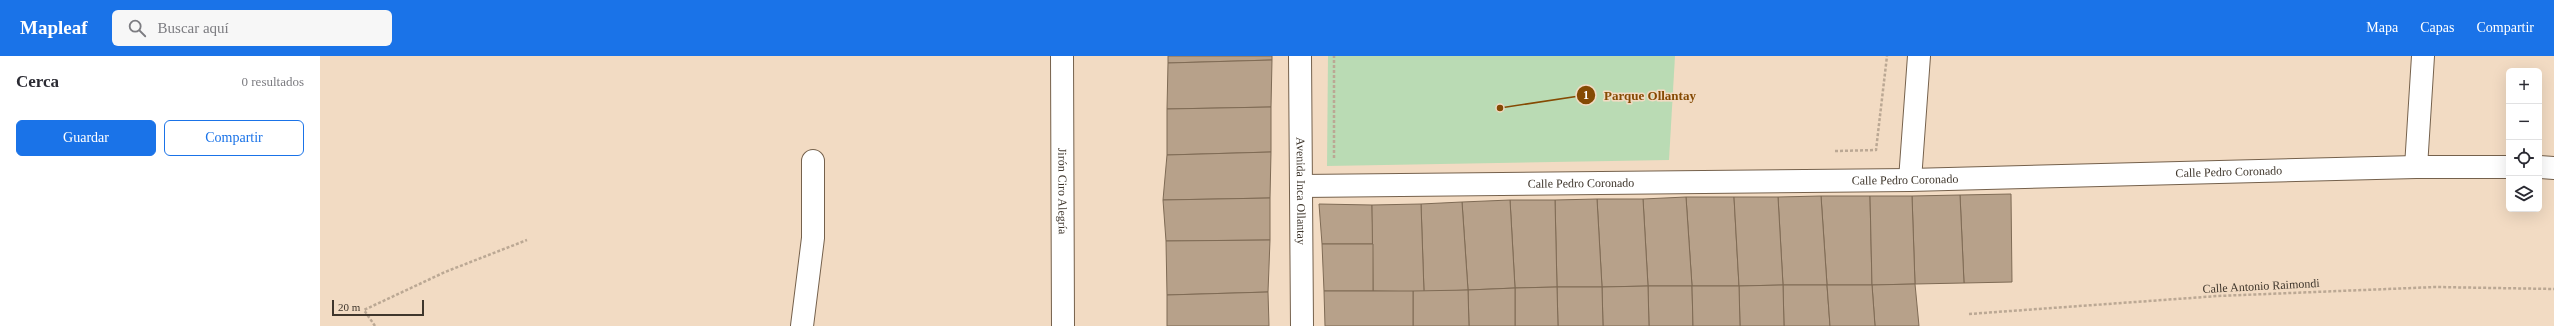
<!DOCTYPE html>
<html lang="es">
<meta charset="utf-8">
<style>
:root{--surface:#fff;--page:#f7f7f7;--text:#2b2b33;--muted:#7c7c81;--line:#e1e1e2;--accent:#1a73e8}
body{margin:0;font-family:"Times New Roman",serif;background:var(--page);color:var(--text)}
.controls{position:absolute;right:12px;top:12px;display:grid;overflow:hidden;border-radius:6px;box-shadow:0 4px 16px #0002}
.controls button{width:36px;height:36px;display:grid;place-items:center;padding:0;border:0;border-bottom:1px solid var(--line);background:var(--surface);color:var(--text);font:20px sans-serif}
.scale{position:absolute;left:12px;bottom:10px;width:92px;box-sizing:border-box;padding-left:4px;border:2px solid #3f362c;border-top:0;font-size:11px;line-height:14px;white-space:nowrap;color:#3f362c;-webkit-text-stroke:3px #f2dbc3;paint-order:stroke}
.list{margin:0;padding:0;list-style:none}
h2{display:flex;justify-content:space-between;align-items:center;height:52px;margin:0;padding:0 16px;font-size:17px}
h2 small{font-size:13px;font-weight:400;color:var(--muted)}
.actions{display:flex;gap:8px;padding:12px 16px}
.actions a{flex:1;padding:9px 0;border:1px solid var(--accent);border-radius:6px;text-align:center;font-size:14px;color:var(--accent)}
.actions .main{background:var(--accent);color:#fff}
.icon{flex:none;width:22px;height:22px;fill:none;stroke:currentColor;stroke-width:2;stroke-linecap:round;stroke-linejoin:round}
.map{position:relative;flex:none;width:2234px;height:270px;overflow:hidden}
header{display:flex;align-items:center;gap:24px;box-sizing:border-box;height:56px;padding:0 20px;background:var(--accent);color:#fff}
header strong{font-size:19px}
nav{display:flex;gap:22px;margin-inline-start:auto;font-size:14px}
.search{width:280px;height:36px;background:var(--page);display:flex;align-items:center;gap:10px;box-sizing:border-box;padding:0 14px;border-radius:6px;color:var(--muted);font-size:15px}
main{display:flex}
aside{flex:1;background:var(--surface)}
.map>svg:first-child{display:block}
</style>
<header>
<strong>Mapleaf</strong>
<div class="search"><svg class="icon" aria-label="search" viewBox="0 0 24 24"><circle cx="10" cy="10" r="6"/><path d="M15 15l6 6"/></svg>Buscar aquí</div>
<nav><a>Mapa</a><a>Capas</a><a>Compartir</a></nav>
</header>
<main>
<aside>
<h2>Cerca<small>0 resultados</small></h2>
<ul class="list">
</ul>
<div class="actions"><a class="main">Guardar</a><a>Compartir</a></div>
</aside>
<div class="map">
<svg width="2234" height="270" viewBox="0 0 2234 270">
<rect width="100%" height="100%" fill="#f2dbc3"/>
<!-- green -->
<path fill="#badbb4" d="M 1008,0 L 1355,0 L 1349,104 L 1007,110 Z"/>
<!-- building -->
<g fill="#b7a18a" stroke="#7f6b55">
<path d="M 848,0 L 952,0 L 952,4 L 848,7 Z"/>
<path d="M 952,4 L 951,51 L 847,53 L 848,7 Z"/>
<path d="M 951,51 L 951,96 L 847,99 L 847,53 Z"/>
<path d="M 951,96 L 950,142 L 843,144 L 847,99 Z"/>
<path d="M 1691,138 L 1692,226 L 1644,227 L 1640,139 Z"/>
<path d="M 1640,139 L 1644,227 L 1595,228 L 1592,140 Z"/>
<path d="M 1501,140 L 1550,140 L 1552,229 L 1507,229 Z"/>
<path d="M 1501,140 L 1507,229 L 1463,229 L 1458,141 Z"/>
<path d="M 1550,140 L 1592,140 L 1595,228 L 1552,229 Z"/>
<path d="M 1366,141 L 1414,141 L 1419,230 L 1372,230 Z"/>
<path d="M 1366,141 L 1372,230 L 1328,230 L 1323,143 Z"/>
<path d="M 1414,141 L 1458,141 L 1463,229 L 1419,230 Z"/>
<path d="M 950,142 L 950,184 L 846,185 L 843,144 Z"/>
<path d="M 1277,143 L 1323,143 L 1328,230 L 1282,231 Z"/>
<path d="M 1277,143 L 1282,231 L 1237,231 L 1235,144 Z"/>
<path d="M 1190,144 L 1235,144 L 1237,231 L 1195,232 Z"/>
<path d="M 1190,144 L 1195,232 L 1148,234 L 1142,146 Z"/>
<path d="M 1142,146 L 1148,234 L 1104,236 L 1101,148 Z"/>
<path d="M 999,148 L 1052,149 L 1053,188 L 1002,188 Z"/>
<path d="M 1101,148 L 1104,236 L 1053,235 L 1052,149 Z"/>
<path d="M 950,184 L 948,236 L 847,239 L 846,185 Z"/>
<path d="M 1002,188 L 1053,188 L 1053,235 L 1004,235 Z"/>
<path d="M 1595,228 L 1599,270 L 1555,270 L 1552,229 Z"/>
<path d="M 1463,229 L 1507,229 L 1510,270 L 1464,270 Z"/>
<path d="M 1463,229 L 1464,270 L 1420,270 L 1419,230 Z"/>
<path d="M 1507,229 L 1552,229 L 1555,270 L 1510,270 Z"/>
<path d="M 1328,230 L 1372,230 L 1373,270 L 1329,270 Z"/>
<path d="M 1328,230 L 1329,270 L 1283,270 L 1282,231 Z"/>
<path d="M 1372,230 L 1419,230 L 1420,270 L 1373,270 Z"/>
<path d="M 1237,231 L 1282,231 L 1283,270 L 1238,270 Z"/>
<path d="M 1237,231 L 1238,270 L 1195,270 L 1195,232 Z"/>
<path d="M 1195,232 L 1195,270 L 1149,270 L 1148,234 Z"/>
<path d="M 1148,234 L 1149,270 L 1093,270 L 1093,235 Z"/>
<path d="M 1004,235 L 1093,235 L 1093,270 L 1005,270 Z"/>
<path d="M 948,236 L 949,270 L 847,270 L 847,239 Z"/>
</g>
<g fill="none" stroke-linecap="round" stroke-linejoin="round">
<defs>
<g id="minor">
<path id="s1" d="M 742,0 L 743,270"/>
<path d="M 2096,111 L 2103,0"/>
<path d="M 2219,111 L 2234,112"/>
<path d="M 1590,124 L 1599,0"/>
<path id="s2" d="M 981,130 L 1590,124 L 2096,111 L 2189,111"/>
<path d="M 482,270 L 493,182 L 493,105"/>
</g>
<g id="tertiary">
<path id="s3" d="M 980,0 L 982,270"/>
</g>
</defs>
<!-- minor casing -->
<use href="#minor" stroke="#75614c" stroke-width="24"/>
<!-- tertiary casing -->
<use href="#tertiary" stroke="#75614c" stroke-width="24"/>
<!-- path -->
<g stroke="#bba894" stroke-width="2.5" stroke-dasharray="3 2" stroke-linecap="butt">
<path d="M 1515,95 L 1556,94 L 1567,0"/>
<path d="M 1014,102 L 1014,0"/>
<path d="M 1649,258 L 1898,240 L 2116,231 L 2234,233"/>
<path d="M 55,270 L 44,254 L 125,216 L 207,184"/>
</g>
<!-- minor -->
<use href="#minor" stroke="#fff" stroke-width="22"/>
<!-- tertiary -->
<use href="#tertiary" stroke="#fff" stroke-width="22"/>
</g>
<g text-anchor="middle" stroke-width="3" stroke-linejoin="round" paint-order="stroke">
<!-- street labels -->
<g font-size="12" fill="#3f362c" stroke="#f2dbc3">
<text dy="4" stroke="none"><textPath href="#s2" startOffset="928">Calle Pedro Coronado</textPath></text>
<text dy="4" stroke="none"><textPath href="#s2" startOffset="604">Calle Pedro Coronado</textPath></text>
<text dy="4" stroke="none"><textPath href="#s2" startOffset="280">Calle Pedro Coronado</textPath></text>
<text dy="4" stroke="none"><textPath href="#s1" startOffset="135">Jirón Ciro Alegría</textPath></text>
<text dy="4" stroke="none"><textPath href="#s3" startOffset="135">Avenida Inca Ollantay</textPath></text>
<text transform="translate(1941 230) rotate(-3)" y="4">Calle Antonio Raimondi</text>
</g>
</g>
<!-- callouts -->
<path fill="none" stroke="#854a03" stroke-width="1.5" d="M1180 52L1266 39"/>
<g fill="#854a03" stroke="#f2dbc3" stroke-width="1.5">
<circle cx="1180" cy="52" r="4"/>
<circle cx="1266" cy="39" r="10"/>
</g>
<g font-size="12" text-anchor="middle" font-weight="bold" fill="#fff">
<text x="1266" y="43">1</text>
</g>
<g font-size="13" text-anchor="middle" font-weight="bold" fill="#854a03" stroke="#f2dbc3" stroke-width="3" stroke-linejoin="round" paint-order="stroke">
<text x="1330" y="44">Parque Ollantay</text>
</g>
</svg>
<div class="controls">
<button>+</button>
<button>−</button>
<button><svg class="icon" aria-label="locate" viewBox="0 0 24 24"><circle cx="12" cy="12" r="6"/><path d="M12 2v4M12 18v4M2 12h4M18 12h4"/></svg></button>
<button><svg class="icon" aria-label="layers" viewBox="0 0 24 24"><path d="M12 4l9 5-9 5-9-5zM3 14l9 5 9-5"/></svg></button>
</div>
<div class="scale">20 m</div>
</div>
</main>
